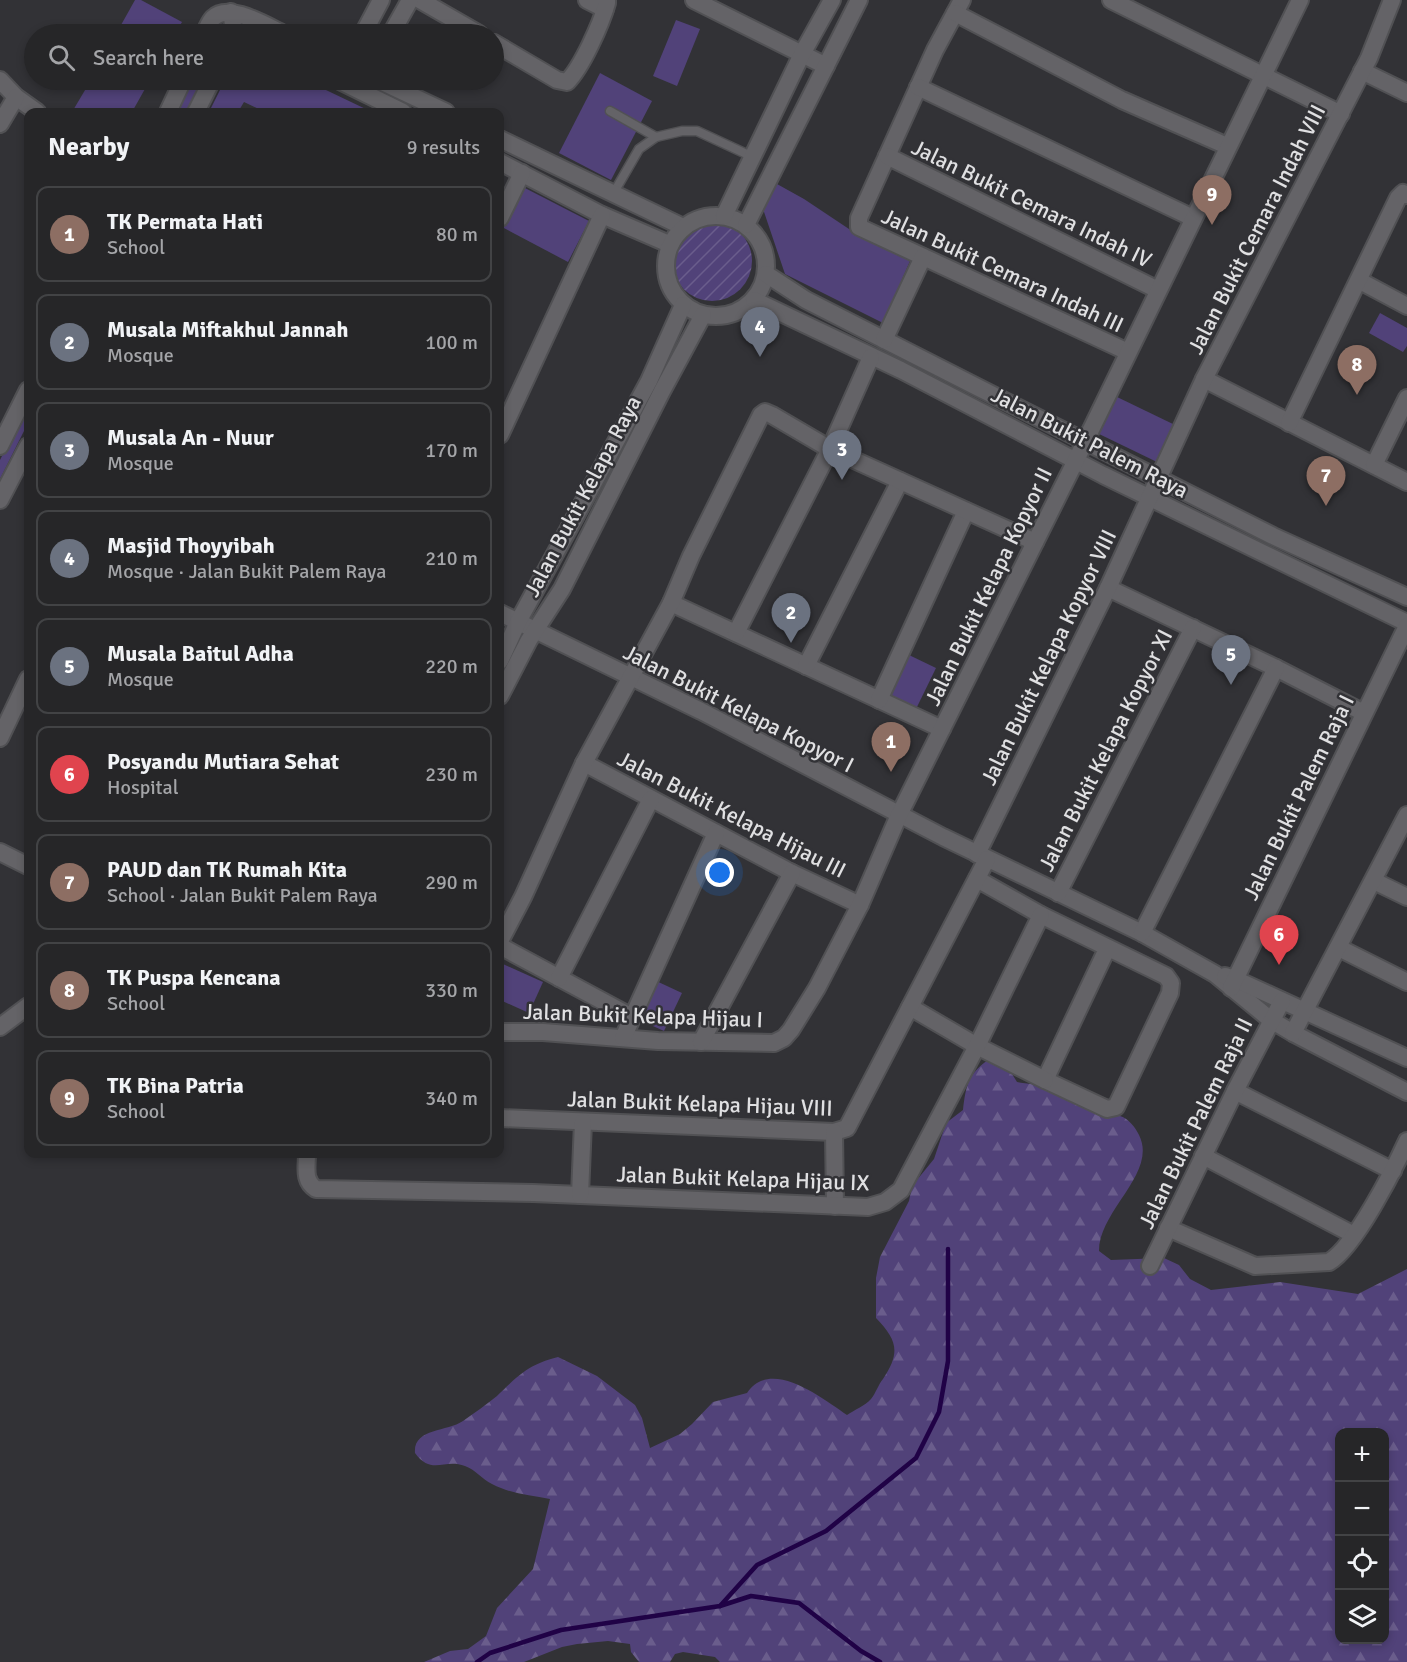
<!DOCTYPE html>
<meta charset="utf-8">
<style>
:root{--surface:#262628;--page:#323234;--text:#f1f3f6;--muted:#a4a5a8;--line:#424345;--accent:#f7a149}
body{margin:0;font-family:Signika,sans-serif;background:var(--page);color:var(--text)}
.controls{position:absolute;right:18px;bottom:18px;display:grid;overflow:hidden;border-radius:12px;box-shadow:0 3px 9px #0003}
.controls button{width:54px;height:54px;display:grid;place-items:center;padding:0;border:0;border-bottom:2px solid var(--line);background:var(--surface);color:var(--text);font:30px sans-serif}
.you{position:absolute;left:720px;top:873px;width:21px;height:21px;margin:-15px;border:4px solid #fff;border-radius:50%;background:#1a73e8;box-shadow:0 0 0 9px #1a73e833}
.badge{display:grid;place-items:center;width:39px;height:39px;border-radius:50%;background:var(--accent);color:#fff;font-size:20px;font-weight:700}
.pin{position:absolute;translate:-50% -50px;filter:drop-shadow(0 2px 3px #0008)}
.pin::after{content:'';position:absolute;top:32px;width:21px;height:18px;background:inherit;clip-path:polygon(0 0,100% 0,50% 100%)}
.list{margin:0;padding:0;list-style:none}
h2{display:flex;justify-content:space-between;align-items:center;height:78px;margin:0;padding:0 24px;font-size:26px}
h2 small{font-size:20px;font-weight:400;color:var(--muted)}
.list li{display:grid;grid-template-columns:39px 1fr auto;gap:18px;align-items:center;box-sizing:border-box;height:96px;margin:0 12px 12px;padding:0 12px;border:2px solid var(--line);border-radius:12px}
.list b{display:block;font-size:22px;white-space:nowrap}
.list p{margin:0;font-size:20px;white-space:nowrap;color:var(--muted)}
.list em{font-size:20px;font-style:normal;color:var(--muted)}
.icon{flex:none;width:33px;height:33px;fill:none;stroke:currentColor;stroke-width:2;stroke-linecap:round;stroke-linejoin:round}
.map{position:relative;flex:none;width:1407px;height:1662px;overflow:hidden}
.search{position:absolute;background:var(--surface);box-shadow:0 3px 9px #0003;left:24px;top:24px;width:480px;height:66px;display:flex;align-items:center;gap:15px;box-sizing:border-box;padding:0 21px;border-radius:33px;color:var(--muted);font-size:22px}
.panel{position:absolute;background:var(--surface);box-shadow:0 3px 9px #0003;left:24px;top:108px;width:480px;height:1050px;border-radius:12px}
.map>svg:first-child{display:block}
</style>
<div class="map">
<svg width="1407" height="1662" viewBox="0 0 1407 1662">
<defs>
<pattern id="forest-firs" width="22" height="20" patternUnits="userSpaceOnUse" patternTransform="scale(1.5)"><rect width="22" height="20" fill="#514279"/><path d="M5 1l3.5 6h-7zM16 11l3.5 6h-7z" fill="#6a5d8c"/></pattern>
<pattern id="garden-furrows" width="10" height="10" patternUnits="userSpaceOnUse" patternTransform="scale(1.5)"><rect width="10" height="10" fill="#514279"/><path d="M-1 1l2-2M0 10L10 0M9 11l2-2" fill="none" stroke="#6a5d8c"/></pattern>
</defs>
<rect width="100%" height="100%" fill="#323236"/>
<!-- grass -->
<g fill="#514279">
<path d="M 135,0 L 141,0 L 182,22 L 175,34 L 116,34 Z"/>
<path d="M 676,20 L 700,29 L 677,86 L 653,76 Z"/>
<path d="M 600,73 L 652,101 L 611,180 L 559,153 Z"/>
<path d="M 91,80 L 150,80 L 132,112 L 72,112 Z"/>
<path d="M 192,80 L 203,80 L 186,112 L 176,112 Z"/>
<path d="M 225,80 L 305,80 L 372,112 L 265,112 L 244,102 L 238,112 L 209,112 Z"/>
<path d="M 777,184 L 804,199 L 852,231 L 910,261 L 883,323 L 785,274 L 762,206 Z"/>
<path d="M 523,187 L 589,221 L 568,262 L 502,227 Z"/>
<path d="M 1380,313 L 1407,328 L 1407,346 L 1403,352 L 1369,333 Z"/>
<path d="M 1115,396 L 1175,425 L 1157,462 L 1097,433 Z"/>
<path d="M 28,404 L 28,423 L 0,479 L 0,460 Z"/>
<path d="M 909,655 L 936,668 L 916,709 L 889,695 Z"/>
<path d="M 503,964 L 543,982 L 529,1013 L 500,1000 L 500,972 Z"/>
<path d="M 652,979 L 682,993 L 664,1031 L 635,1018 Z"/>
</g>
<!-- forest -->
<path fill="url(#forest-firs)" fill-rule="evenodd" d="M 991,1058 L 1007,1066 L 1017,1082 C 1027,1084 1039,1084 1049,1087 C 1067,1093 1083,1108 1102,1114 C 1107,1115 1114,1114 1120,1116 C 1129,1119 1135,1127 1139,1135 C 1158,1173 1099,1210 1099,1251 L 1111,1260 L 1164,1258 L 1179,1265 L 1190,1279 L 1211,1290 L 1280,1282 L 1358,1294 L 1407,1269 L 1407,1662 L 720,1662 L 715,1657 L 683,1652 L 675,1654 L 670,1662 L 639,1662 L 631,1652 L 630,1644 L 608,1641 L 577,1644 L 562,1647 L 524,1662 L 424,1662 L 450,1651 L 468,1649 L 486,1636 L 497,1608 L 533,1569 L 550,1499 C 530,1495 511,1494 492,1484 C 482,1479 476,1470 465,1466 C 444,1458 432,1476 415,1453 C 413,1428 447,1432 463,1421 C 474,1413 486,1405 497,1396 C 518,1376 527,1365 558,1357 L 597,1376 L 635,1405 L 642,1418 L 650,1448 L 680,1434 L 692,1424 L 713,1402 L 747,1393 C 771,1357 823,1399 847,1415 C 854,1410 865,1406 871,1399 C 876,1393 878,1385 883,1379 C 901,1352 897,1340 876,1318 L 876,1278 L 880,1257 L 909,1201 L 912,1186 L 934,1159 L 946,1123 L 963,1110 C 966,1085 968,1073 991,1058 ZM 1340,1432 L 1384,1432 L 1384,1640 L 1340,1640 Z"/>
<!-- garden -->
<circle fill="url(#garden-furrows)" cx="712" cy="261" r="40"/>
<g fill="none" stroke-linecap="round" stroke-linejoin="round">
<!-- stream -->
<g stroke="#200246" stroke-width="4.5">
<path d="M 720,1606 L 757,1565 L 826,1531 L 916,1458 L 939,1412 L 948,1361 L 948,1249"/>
<path d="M 477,1662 L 490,1653 L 561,1630 L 720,1606 L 751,1596 L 799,1603 L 861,1651 L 880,1662"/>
</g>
<defs>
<g id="service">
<path d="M 610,111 L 656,137"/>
<path d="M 613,194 L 639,149 L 656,137 L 682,131 L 697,131 L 753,157"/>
</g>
<g id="minor">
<path d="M 420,0 L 479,34"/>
<path d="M 587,0 L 605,9"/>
<path d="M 694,0 L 826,66"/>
<path d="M 962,0 L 935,50 L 859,218 L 859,227 L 1128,352"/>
<path d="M 1111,0 L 1341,114"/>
<path d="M 231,12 L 234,31"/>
<path d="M 955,13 L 1122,100 L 1227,146"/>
<path d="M 204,34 C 207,29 209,22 213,18 C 229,2 268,27 284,34"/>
<path d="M 363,34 L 381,0"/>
<path d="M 391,34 L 410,0"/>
<path d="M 494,43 L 557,80 L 567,82 C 582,67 601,24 607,3 L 607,0"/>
<path d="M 1362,71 L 1407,93"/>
<path d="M 0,80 L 16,97 L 37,112"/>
<path d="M 338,80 L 403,112"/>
<path d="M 378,80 L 446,112"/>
<path d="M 918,87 L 1193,218"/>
<path d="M 168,112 L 183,80"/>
<path d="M 196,112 L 212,80"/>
<path d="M 0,124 L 16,97"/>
<path d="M 500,139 L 683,227"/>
<path d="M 887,156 L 1158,290"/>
<path d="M 500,162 L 602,215 L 669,244"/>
<circle cx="716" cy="266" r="50"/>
<path d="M 724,216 L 802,54 L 832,0"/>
<path d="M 500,218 L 522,173"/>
<path d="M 746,225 L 859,0"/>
<path d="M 766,274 L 806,300 L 977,387 L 1273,536 L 1407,597"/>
<path d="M 1360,281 L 1407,306"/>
<path d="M 754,300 L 901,370 L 1103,475 L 1407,623"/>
<path d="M 884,340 L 923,257"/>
<path d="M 1204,379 L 1407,482"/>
<path d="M 1289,423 L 1398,198 L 1403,193 L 1407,195"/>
<path d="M 500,435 L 602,215"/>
<path d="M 0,446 L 28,390"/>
<path d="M 1374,465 L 1407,398"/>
<path d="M 0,500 L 28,446"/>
<path d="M 1108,588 L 1276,668 L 1364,713"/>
<path d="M 671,603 L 942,729"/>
<path d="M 500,613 L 701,711 L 943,837 L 1142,933 L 1215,974 L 1271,1020 L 1293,1033 L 1407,1092"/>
<path d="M 736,633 L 830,449 L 871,357"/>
<path d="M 500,661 L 518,622 L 649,381 L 683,305"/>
<path d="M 806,666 L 900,481"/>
<path d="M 500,696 L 529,640 L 562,589 L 662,391 L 703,315"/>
<path d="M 879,700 L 966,511"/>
<path d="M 0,738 L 28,679"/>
<path d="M 584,763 L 792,873 L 860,905"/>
<path d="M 0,852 L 28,866"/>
<path d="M 977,854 L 1108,588 L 1204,379 L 1369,58 L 1392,0"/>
<path d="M 977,879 L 1041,915 L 1166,976 L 1171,983 L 1170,993 L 1116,1107 L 1107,1109 L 1045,1080 L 1107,949"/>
<path d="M 1374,881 L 1407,897"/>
<path d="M 1058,893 L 1193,628"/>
<path d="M 1142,933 L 1276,668"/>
<path d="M 500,941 L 523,897 L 584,763 L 671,603 L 691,556 L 761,415 L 765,412 L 772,415 L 830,449 L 1035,542"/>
<path d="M 500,946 L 632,1017"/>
<path d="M 1339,948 L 1407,982"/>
<path d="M 1225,976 L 1235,979 L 1407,1058"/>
<path d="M 559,978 L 651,799"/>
<path d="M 1231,988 L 1407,626"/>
<path d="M 910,1007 L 977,1046 L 1045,1080"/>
<path d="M 0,1027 L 28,1006"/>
<path d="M 500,1032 L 543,1032 L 658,1041 L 774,1043 L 784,1038 L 791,1030 L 817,988 L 860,905 L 899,815 L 1085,442 L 1300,0"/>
<path d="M 1293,1033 L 1407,815"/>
<path d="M 623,1038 L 716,833"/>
<path d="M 701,1042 L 792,873"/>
<path d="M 1235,1091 L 1393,1171"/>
<path d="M 500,1118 L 834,1132 L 847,1128 L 987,859"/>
<path d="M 834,1132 L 835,1206"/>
<path d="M 307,1154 C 307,1167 303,1181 316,1189 L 533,1193 L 868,1207 L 885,1202 L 901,1190 L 977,1046 L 1041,915"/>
<path d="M 1203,1156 L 1354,1235"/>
<path d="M 580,1195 L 583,1122"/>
<path d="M 1168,1228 L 1255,1266 L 1329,1262 C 1355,1247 1394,1169 1407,1141"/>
<path d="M 1150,1266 L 1235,1091 L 1282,1001"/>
</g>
</defs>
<!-- service casing -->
<use href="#service" stroke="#515154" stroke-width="11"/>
<!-- minor casing -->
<use href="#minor" stroke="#515154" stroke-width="20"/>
<!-- service -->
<use href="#service" stroke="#646367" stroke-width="8"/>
<!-- minor -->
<use href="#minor" stroke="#646367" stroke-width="16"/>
</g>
<g text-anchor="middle" stroke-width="5" stroke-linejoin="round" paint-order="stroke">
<!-- street labels -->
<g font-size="22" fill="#e0e0e2" stroke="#323236">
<text transform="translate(1032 203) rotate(26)" y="8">Jalan Bukit Cemara Indah IV</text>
<text transform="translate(1256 229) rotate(-63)" y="8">Jalan Bukit Cemara Indah VIII</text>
<text transform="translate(1003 270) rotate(25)" y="8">Jalan Bukit Cemara Indah III</text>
<text transform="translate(1090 442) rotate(27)" y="8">Jalan Bukit Palem Raya</text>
<text transform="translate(582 496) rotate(-62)" y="8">Jalan Bukit Kelapa Raya</text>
<text transform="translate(988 586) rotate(-64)" y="8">Jalan Bukit Kelapa Kopyor II</text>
<text transform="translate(1048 657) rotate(-64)" y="8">Jalan Bukit Kelapa Kopyor VIII</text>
<text transform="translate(739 708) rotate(27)" y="8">Jalan Bukit Kelapa Kopyor I</text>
<text transform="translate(1105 750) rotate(-63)" y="8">Jalan Bukit Kelapa Kopyor XI</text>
<text transform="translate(1298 797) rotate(-64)" y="8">Jalan Bukit Palem Raja I</text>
<text transform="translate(732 814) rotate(27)" y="8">Jalan Bukit Kelapa Hijau III</text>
<text transform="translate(643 1015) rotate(2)" y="8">Jalan Bukit Kelapa Hijau I</text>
<text transform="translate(700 1103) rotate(2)" y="8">Jalan Bukit Kelapa Hijau VIII</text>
<text transform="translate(1195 1123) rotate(-64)" y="8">Jalan Bukit Palem Raja II</text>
<text transform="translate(743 1178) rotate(2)" y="8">Jalan Bukit Kelapa Hijau IX</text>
</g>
</g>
</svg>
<div class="controls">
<button>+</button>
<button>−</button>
<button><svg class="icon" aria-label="locate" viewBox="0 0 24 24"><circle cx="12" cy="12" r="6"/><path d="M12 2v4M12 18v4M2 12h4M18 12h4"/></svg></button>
<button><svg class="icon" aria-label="layers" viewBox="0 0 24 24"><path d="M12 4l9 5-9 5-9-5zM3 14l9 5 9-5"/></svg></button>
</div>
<div class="you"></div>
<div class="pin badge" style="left:891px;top:772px;background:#8d6e63">1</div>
<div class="pin badge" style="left:791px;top:643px;background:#6b7280">2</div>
<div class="pin badge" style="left:842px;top:480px;background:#6b7280">3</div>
<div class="pin badge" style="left:760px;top:357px;background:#6b7280">4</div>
<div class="pin badge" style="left:1231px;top:685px;background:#6b7280">5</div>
<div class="pin badge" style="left:1279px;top:965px;background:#e0444e">6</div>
<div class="pin badge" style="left:1326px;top:506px;background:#8d6e63">7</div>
<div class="pin badge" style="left:1357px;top:395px;background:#8d6e63">8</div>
<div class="pin badge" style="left:1212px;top:225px;background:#8d6e63">9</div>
<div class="search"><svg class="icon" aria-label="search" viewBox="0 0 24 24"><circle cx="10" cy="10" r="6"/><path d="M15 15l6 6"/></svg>Search here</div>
<section class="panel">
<h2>Nearby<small>9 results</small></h2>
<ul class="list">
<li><span class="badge" style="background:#8d6e63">1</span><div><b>TK Permata Hati</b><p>School</p></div><em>80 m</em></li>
<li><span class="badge" style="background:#6b7280">2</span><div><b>Musala Miftakhul Jannah</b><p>Mosque</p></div><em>100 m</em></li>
<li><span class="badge" style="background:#6b7280">3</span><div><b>Musala An - Nuur</b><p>Mosque</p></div><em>170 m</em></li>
<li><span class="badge" style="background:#6b7280">4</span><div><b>Masjid Thoyyibah</b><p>Mosque · Jalan Bukit Palem Raya</p></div><em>210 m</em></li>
<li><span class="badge" style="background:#6b7280">5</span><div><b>Musala Baitul Adha</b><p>Mosque</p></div><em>220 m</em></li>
<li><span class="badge" style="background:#e0444e">6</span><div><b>Posyandu Mutiara Sehat</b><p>Hospital</p></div><em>230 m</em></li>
<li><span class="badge" style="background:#8d6e63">7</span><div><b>PAUD dan TK Rumah Kita</b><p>School · Jalan Bukit Palem Raya</p></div><em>290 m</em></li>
<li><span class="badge" style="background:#8d6e63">8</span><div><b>TK Puspa Kencana</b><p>School</p></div><em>330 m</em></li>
<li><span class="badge" style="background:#8d6e63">9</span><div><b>TK Bina Patria</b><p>School</p></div><em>340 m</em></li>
</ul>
</section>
</div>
